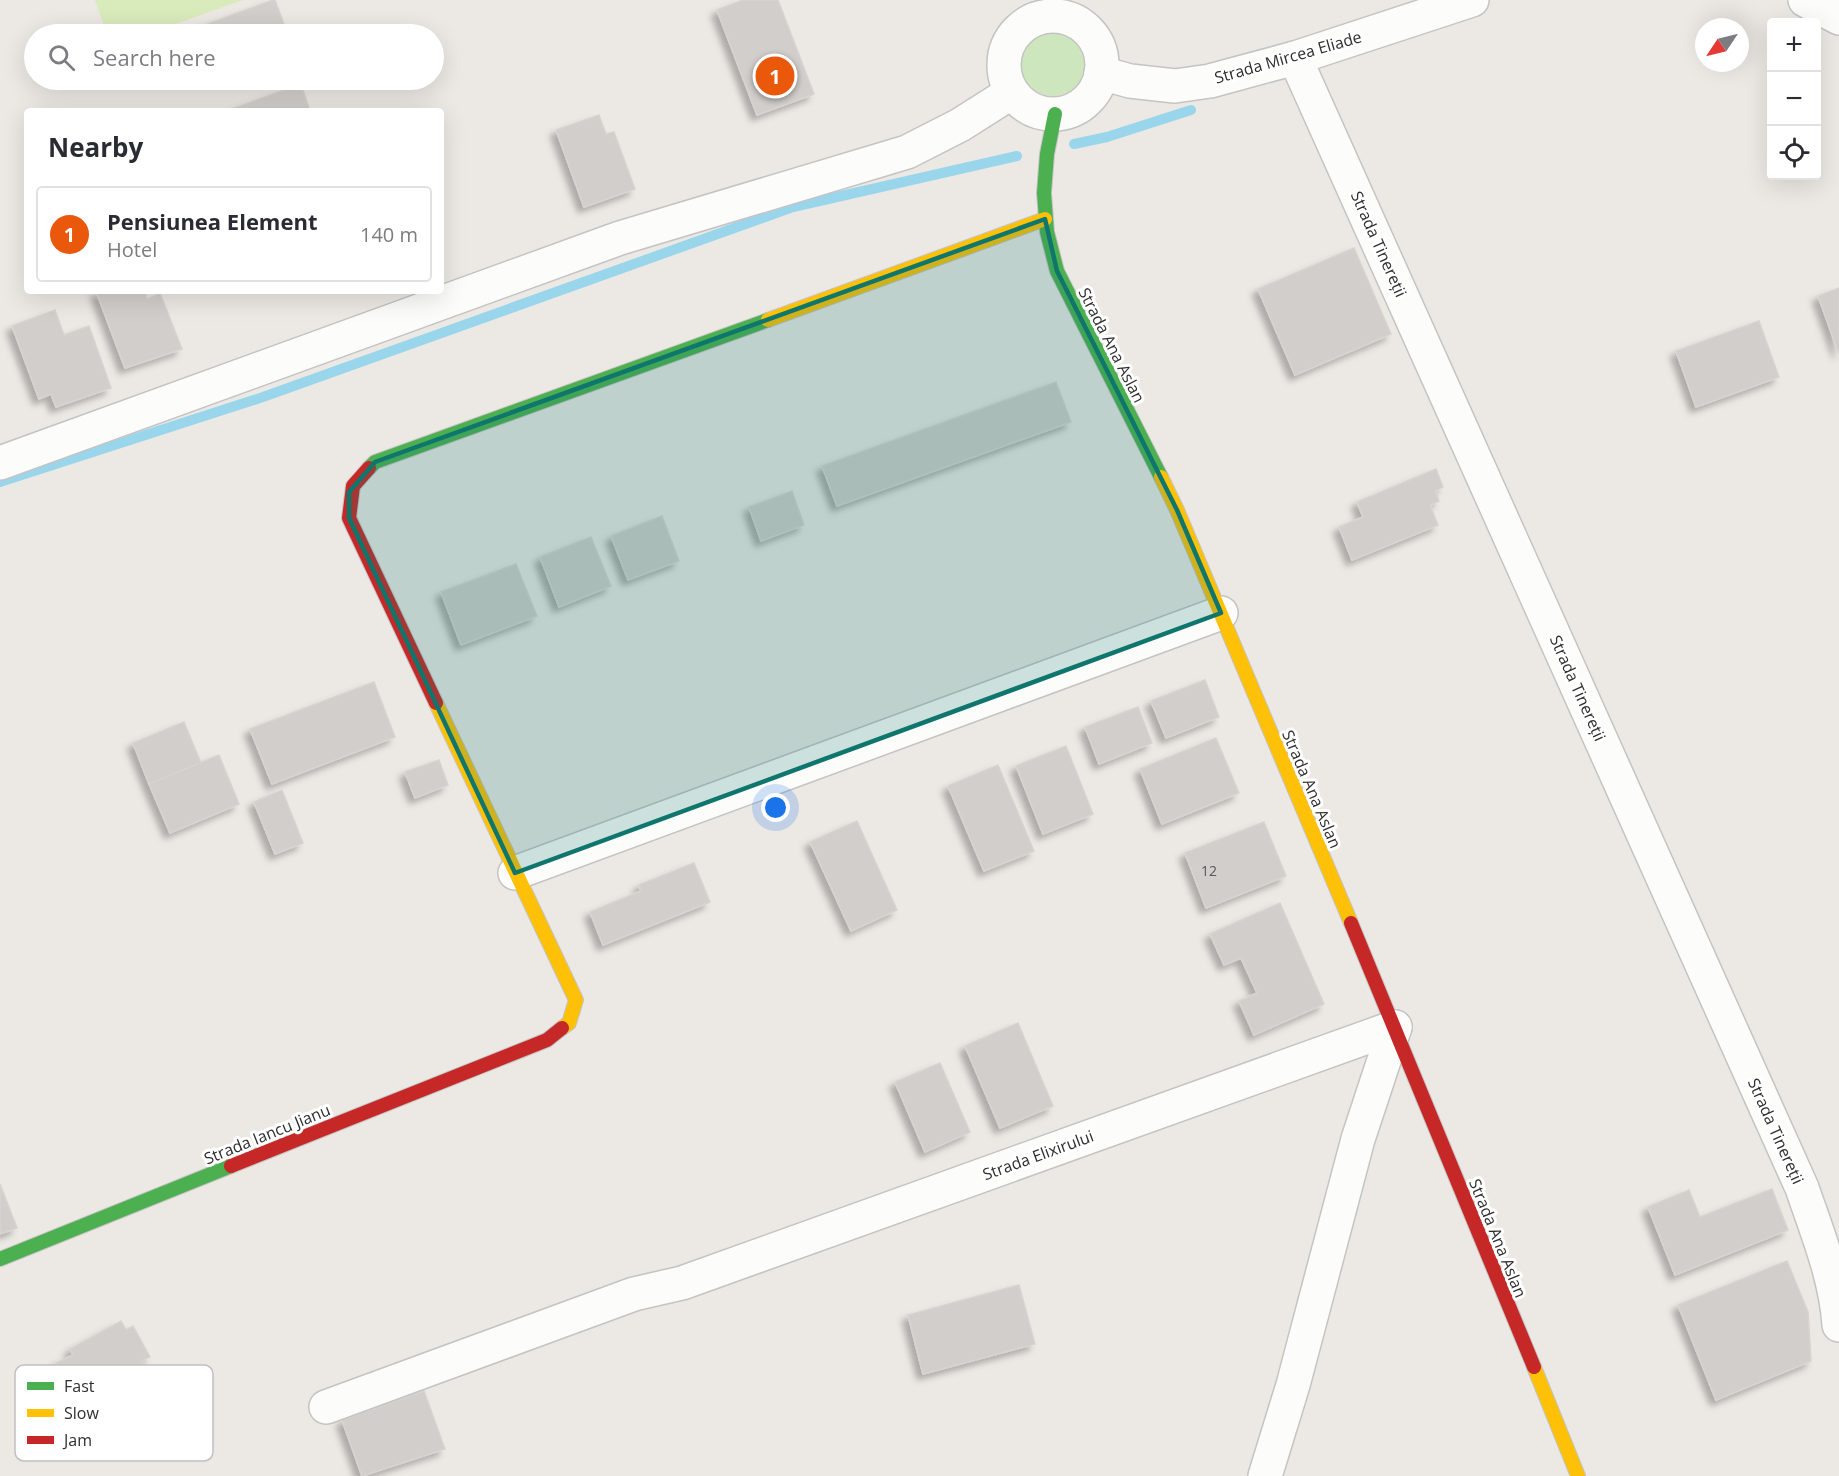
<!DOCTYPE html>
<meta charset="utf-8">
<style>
:root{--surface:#fff;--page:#f7f7f7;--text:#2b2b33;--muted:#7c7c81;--line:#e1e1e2;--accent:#ea580c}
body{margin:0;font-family:"Open Sans",sans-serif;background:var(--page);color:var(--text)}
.controls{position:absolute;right:18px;top:18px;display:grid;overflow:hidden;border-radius:6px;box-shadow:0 6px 24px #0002}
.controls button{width:54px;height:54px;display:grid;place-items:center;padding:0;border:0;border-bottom:2px solid var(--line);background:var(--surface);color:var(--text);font:30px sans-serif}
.compass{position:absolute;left:1695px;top:18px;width:54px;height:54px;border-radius:50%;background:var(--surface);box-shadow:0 6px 24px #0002;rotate:235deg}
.you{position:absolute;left:776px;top:808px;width:21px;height:21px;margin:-15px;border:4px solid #fff;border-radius:50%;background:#1a73e8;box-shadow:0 0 0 9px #1a73e833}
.badge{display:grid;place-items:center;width:39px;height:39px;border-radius:50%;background:var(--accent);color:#fff;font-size:20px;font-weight:700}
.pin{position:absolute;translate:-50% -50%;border:3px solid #fff;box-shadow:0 2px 6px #0006}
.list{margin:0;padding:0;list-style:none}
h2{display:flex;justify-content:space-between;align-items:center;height:78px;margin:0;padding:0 24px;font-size:26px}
h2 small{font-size:20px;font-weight:400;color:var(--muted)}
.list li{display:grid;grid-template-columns:39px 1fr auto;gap:18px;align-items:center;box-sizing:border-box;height:96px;margin:0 12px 12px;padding:0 12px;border:2px solid var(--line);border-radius:6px}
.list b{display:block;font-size:22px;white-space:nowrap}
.list p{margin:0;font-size:20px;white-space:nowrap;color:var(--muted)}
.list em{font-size:20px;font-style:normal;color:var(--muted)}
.icon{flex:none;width:33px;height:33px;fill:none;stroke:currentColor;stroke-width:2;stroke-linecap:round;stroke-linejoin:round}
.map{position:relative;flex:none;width:1839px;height:1476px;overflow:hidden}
.search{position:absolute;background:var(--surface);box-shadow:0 6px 24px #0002;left:24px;top:24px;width:420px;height:66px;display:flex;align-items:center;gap:15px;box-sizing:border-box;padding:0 21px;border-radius:33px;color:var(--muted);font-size:22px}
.panel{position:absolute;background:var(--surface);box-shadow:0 6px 24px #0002;left:24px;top:108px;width:420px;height:186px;border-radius:6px}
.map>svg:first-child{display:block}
</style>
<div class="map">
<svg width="1839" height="1476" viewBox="0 0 1839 1476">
<defs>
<filter id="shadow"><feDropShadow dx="-5.5" dy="5.5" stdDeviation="3" flood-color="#0004"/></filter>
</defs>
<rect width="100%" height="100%" fill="#ece8e4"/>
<!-- green -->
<circle fill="#cee6be" cx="1053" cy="64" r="32"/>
<!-- pitch -->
<path fill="#d9eabb" d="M 95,0 L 243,0 L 147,34 L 107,34 Z"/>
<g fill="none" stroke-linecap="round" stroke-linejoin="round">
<!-- stream -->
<g stroke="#99d6ec" stroke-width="10">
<path d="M 1074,144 L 1107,137 L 1191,110"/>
<path d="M 0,482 L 263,397 L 793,207 L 1017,156"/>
</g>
</g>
<!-- building -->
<g fill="#d1cecb" stroke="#d7d4d0" stroke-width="1.5" filter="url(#shadow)">
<path d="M 273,0 L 275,0 L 287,32 L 280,34 L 180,34 Z"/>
<path d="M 743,0 L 778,0 L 814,94 L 757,115 L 717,10 Z"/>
<path d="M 301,84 L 310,111 L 229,111 L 229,110 Z"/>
<path d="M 599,115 L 606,134 L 614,132 L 635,189 L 584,207 L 556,130 Z"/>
<path d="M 1354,248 L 1391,334 L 1295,375 L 1258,289 Z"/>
<path d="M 1839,288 L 1839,354 L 1818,296 Z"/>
<path d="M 96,291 L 145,291 L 147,299 L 160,293 L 182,349 L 125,368 Z"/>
<path d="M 55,310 L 64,335 L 89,326 L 111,388 L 56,407 L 51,394 L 39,399 L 12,326 Z"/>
<path d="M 1759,321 L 1779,377 L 1696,407 L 1676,351 Z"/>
<path d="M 1056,382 L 1071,422 L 837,506 L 822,466 Z"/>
<path d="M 1436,469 L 1443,487 L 1435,491 L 1439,501 L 1430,505 L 1438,525 L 1352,560 L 1339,527 L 1363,517 L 1357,502 Z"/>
<path d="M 792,491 L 804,525 L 761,541 L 749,507 Z"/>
<path d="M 662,516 L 679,561 L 628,580 L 611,536 Z"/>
<path d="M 591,537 L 611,586 L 559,607 L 540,557 Z"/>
<path d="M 516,564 L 537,616 L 461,645 L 441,592 Z"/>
<path d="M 1205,680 L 1219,717 L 1166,738 L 1151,701 Z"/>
<path d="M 374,682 L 395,737 L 272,784 L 250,729 Z"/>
<path d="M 1138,707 L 1152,743 L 1099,764 L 1085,727 Z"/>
<path d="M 184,722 L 201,763 L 149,784 L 133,743 Z"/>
<path d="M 1216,738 L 1239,793 L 1162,824 L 1140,769 Z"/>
<path d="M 1066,746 L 1093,814 L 1043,834 L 1016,766 Z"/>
<path d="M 219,755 L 239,804 L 170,833 L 149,784 Z"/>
<path d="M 439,760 L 448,785 L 415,798 L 405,772 Z"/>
<path d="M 998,765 L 1034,851 L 984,871 L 948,786 Z"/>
<path d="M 282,790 L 303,843 L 275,854 L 254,802 Z"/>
<path d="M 857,821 L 897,910 L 851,931 L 810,842 Z"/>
<path d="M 1264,822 L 1286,876 L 1206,908 L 1185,853 Z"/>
<path d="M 694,863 L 710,902 L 603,945 L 590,912 L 641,891 L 639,885 Z"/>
<path d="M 1280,903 L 1324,1004 L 1254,1035 L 1239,1001 L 1257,993 L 1241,958 L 1224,965 L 1210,934 Z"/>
<path d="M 1018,1023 L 1053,1106 L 1000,1128 L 965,1046 Z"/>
<path d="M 940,1063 L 970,1132 L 925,1152 L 895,1082 Z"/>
<path d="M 0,1184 L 17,1228 L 0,1234 Z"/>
<path d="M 1772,1189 L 1788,1230 L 1675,1275 L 1648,1207 L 1689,1190 L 1700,1217 Z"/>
<path d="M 1787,1261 L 1808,1312 L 1811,1361 L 1716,1400 L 1678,1305 Z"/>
<path d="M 1019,1285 L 1035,1344 L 923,1374 L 908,1315 Z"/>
<path d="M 121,1321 L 126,1330 L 133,1326 L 150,1357 L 141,1361 L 151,1378 L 84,1414 L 56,1363 L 73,1355 L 70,1349 Z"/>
<path d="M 424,1391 L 445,1449 L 362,1476 L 342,1420 Z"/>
</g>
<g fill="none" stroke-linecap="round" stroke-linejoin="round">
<defs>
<g id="street">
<path d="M 1805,0 L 1839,18"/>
<circle cx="1053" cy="65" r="49"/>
<path d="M 1295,58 L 1802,1188 C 1817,1232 1836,1278 1839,1325"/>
<path d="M 1101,73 L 1130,81 L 1175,86 L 1210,81 L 1295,58 L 1472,0"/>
<path d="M 0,463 L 620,238 L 907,152 L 960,125 L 1012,92"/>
<path d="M 515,873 L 1221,613"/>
<path d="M 326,1407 L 634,1294 L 682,1283 L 1395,1027"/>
<path d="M 1265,1476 L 1293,1385 L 1358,1139 L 1395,1027"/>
</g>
<g id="fast">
<path d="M 1055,114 L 1047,154 L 1044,193 L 1047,232 L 1057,271 L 1161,477"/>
<path d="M 369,468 L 375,462 L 768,320"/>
<path d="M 0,1259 L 231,1166"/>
</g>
<g id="slow">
<path d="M 768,320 L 1045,219"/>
<path d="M 1161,477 L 1177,510 L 1351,923"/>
<path d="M 436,703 L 576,1000 L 569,1023 L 562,1028"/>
<path d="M 1534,1367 L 1578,1476"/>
</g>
<g id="jam">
<path d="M 369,468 L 353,486 L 349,518 L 436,703"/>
<path d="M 1351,923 L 1534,1367"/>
<path d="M 231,1166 L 547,1040 L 562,1028"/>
</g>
</defs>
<!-- street casing -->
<use href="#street" stroke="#c5c4c5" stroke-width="36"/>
<!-- fast casing -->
<use href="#fast" stroke="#c5c4c5" stroke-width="16"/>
<!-- slow casing -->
<use href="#slow" stroke="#c5c4c5" stroke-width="16"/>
<!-- jam casing -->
<use href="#jam" stroke="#c5c4c5" stroke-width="16"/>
<!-- street -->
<use href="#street" stroke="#fcfcfb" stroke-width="33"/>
<!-- fast -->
<use href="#fast" stroke="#4caf50" stroke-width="14"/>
<!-- slow -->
<use href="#slow" stroke="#ffc107" stroke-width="14"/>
<!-- jam -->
<use href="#jam" stroke="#c62828" stroke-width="14"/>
</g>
<!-- marked area -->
<path fill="#0f766e" fill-opacity="0.2" stroke="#0f766e" stroke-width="4.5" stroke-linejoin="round" d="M 1045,219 L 1057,271 L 1177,510 L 1221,613 L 515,873 L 349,518 L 349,492 L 375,462 Z"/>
<g text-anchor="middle" stroke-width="6" stroke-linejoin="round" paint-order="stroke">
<!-- number labels -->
<g font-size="14" fill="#585857">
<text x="1209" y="876">12</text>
</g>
<!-- street labels -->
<g font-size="16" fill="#2e2e2e" stroke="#fff">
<text transform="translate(1288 57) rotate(-16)" y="6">Strada Mircea Eliade</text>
<text transform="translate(1379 244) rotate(66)" y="6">Strada Tinereții</text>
<text transform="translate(1112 345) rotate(63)" y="6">Strada Ana Aslan</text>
<text transform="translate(1578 688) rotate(66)" y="6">Strada Tinereții</text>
<text transform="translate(1312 789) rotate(67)" y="6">Strada Ana Aslan</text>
<text transform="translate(1776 1131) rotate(66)" y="6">Strada Tinereții</text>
<text transform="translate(267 1134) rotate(-22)" y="6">Strada Iancu Jianu</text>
<text transform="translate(1038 1155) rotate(-20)" y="6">Strada Elixirului</text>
<text transform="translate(1498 1238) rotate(68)" y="6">Strada Ana Aslan</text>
</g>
</g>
<!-- legend -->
<rect x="15" y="1365" width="198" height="96" rx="9" fill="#fff" stroke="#c0c0c0" stroke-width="1.5"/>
<rect x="27" y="1382" width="27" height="8" fill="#4caf50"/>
<rect x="27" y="1409" width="27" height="8" fill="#ffc107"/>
<rect x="27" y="1436" width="27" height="8" fill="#c62828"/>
<g font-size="16" fill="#2e2e2e">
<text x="64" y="1392">Fast</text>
<text x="64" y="1419">Slow</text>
<text x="64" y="1446">Jam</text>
</g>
</svg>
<div class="controls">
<button>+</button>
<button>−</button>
<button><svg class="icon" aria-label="locate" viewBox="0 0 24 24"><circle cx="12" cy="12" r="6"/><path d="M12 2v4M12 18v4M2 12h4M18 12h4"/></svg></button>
</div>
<svg class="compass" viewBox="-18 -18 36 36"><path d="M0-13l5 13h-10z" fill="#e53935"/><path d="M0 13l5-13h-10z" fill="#7c7c81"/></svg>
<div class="you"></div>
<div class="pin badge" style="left:775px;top:76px">1</div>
<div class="search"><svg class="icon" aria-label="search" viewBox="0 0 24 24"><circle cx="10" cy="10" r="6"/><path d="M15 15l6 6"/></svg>Search here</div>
<section class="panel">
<h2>Nearby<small></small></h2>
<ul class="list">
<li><span class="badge">1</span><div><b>Pensiunea Element</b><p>Hotel</p></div><em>140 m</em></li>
</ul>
</section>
</div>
